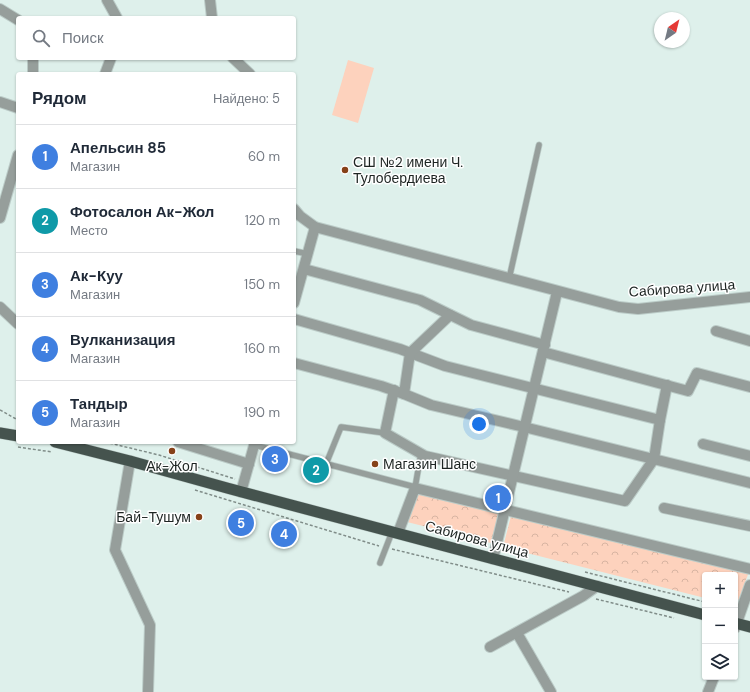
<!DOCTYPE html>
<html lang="ru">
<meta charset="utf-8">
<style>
:root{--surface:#fff;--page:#f6f6f7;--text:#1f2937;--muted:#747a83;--line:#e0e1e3;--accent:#d93025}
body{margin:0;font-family:"DM Sans",sans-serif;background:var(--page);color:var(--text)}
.controls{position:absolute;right:12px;bottom:12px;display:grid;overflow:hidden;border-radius:4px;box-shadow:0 1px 3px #0004}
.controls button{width:36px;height:36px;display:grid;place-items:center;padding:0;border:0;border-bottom:1px solid var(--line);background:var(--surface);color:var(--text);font:20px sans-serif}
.compass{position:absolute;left:654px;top:12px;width:36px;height:36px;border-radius:50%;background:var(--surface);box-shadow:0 1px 3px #0004;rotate:35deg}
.you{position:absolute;left:479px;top:424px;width:14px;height:14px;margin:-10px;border:3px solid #fff;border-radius:50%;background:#1a73e8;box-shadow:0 0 0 6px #1a73e833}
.badge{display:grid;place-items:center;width:26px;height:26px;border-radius:50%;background:var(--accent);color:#fff;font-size:13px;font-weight:700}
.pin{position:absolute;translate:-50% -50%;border:2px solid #fff;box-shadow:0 1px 4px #0006}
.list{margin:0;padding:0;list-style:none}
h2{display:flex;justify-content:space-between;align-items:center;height:52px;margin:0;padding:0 16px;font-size:17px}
h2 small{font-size:13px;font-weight:400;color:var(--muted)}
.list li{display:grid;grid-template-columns:26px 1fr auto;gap:12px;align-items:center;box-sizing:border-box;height:64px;padding:0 16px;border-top:1px solid var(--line)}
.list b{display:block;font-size:15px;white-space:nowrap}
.list p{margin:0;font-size:13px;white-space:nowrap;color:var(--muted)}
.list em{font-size:13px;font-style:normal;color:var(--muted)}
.icon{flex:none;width:22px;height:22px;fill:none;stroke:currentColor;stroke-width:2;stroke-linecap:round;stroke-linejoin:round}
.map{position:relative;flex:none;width:750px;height:692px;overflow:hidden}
.search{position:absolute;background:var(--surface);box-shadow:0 1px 3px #0004;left:16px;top:16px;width:280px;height:44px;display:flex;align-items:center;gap:10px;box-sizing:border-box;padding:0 14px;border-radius:4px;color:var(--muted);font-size:15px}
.panel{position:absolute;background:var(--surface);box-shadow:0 1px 3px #0004;left:16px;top:72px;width:280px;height:372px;border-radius:4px}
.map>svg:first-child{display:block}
</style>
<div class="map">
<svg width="750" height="692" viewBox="0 0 750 692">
<defs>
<pattern id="park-crowns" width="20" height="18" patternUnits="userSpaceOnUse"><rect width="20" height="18" fill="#fdd2bd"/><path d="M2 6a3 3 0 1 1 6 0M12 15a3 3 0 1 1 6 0" fill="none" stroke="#d8b4a2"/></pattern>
</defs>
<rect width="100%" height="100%" fill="#def0eb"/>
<!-- park -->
<g fill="url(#park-crowns)">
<path d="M 419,493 L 500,514 L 491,543 L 407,522 Z"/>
<path d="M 511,516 L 749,572 L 736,606 L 735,575 L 705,575 L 705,598 L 503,547 Z"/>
</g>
<!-- pitch -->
<path fill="#fdd2bd" d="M 348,60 L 374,68 L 358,123 L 332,115 Z"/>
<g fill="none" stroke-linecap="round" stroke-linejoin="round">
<defs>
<g id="service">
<path d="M 294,251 L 308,254"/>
<path d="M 509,279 L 539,145"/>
<path d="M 254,445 L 415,487"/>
<path d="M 326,464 L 341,427 L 385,433"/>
<path d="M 415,488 L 421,453"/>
<path d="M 380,563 L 392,532"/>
</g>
<g id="minor">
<path d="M 107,0 L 117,18"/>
<path d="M 210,0 L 212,18"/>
<path d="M 0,9 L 18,20"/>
<path d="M 233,58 L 250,74"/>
<path d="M 33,74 L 33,58"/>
<path d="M 105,74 L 111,58"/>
<path d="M 0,102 L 18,108"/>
<path d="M 294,209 L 300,216 L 315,227 L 619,307 L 638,309 L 750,297"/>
<path d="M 0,218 L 18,155"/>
<path d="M 304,269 L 420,300 L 471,325 L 545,345"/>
<path d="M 294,303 L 315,227"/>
<path d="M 0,307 L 18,324"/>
<path d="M 294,319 L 400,349 L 445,366 L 660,420"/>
<path d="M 716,331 L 750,341"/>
<path d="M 543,352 L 688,391 L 697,373 L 750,387"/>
<path d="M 294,363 L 381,386 L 404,394 L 431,405 L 524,427 L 750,483"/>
<path d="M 394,390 L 385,433 L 425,456 L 625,501 L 654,459 L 660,420 L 667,385"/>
<path d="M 404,394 L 410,353 L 450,315"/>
<path d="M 178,442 L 249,464"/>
<path d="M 703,444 L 750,456"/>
<path d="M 130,461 L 115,550 L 150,625 L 148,692"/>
<path d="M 241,492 L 255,442"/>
<path d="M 664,508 L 750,526"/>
<path d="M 398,533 L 415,488 L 750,569"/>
<path d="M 493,559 L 557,292"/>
<path d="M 735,628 L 750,585"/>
<path d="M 517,633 L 551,692"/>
<path d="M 490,647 L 583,596 L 597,586"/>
<path d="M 708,692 L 714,677"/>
</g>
<g id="trunk">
<path d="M 0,433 L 18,436"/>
<path d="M 55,442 L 130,461 L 227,488 L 705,615"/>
<path d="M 735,623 L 750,627"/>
</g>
</defs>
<!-- service casing -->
<use href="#service" stroke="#bbcbc7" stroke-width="7"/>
<!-- minor casing -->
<use href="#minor" stroke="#bbcbc7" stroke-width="12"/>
<!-- trunk casing -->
<use href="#trunk" stroke="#bbcbc7" stroke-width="12"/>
<!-- path -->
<g stroke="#808d89" stroke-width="1.5" stroke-dasharray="3 2" stroke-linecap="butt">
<path d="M 0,410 L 18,420"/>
<path d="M 105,442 L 159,455 L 235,479"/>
<path d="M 18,447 L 52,452"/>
<path d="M 195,490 L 379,546"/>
<path d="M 392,549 L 569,592"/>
<path d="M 585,572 L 705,602"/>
<path d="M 596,599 L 674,618"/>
</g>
<!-- service -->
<use href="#service" stroke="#969e9b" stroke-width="5.5"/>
<!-- minor -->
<use href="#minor" stroke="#969e9b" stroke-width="10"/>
<!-- trunk -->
<use href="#trunk" stroke="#45534e" stroke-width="11"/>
</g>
<!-- markers -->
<g fill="#864118" stroke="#fff" stroke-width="1.5">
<circle cx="345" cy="170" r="4"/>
<circle cx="172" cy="451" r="4"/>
<circle cx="375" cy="464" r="4"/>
<circle cx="199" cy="517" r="4"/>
</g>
<g text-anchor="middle" stroke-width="3" stroke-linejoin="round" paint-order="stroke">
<!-- poi labels -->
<g font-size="14" fill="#1d2422" stroke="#fff" text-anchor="start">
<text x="353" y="167">СШ №2 имени Ч.<tspan x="353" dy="16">Тулобердиева</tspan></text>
<text x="383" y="469">Магазин Шанс</text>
<text x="172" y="471" text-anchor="middle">Ак-Жол</text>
<text x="191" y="522" text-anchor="end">Бай-Тушум</text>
</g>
<!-- street labels -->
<g font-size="14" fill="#1d2422" stroke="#fff">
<text transform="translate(682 288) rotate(-4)" y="5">Сабирова улица</text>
<text transform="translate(477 539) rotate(15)" y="5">Сабирова улица</text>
</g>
</g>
</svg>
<div class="controls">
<button>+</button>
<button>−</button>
<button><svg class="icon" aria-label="layers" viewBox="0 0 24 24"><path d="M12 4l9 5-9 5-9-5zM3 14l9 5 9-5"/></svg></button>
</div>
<svg class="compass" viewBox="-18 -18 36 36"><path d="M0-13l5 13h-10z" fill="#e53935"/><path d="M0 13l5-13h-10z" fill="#747a83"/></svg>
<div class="you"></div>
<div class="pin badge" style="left:498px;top:498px;background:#3f7fe0">1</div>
<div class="pin badge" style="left:316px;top:470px;background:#0f9aa8">2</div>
<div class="pin badge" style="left:275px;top:459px;background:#3f7fe0">3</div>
<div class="pin badge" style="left:284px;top:534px;background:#3f7fe0">4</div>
<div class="pin badge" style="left:241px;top:523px;background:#3f7fe0">5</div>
<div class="search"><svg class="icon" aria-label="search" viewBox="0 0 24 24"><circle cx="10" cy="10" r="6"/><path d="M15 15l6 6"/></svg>Поиск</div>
<section class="panel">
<h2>Рядом<small>Найдено: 5</small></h2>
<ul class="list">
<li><span class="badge" style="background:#3f7fe0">1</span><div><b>Апельсин 85</b><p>Магазин</p></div><em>60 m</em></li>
<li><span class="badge" style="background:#0f9aa8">2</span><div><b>Фотосалон Ак-Жол</b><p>Место</p></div><em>120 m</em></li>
<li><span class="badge" style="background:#3f7fe0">3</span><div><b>Ак-Куу</b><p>Магазин</p></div><em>150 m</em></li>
<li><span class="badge" style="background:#3f7fe0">4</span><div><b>Вулканизация</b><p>Магазин</p></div><em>160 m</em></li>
<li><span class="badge" style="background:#3f7fe0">5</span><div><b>Тандыр</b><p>Магазин</p></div><em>190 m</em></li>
</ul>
</section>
</div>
